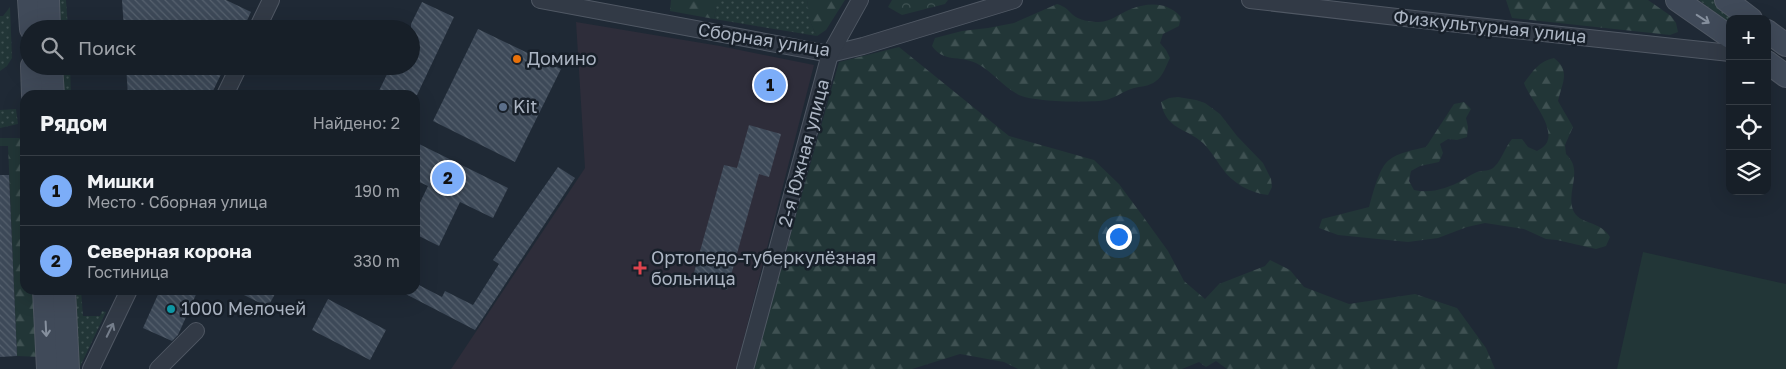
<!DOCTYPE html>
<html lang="ru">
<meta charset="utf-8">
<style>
:root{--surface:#171f28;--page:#202730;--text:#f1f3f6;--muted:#9ea2a8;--line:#363d45;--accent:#7cadf8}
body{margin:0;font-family:"Golos Text",sans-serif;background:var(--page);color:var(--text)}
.controls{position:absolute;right:15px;top:15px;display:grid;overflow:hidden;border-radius:10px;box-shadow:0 5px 20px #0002}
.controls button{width:45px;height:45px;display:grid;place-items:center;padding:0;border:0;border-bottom:1px solid var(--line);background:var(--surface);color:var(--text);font:25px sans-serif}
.you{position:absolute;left:1118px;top:236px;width:18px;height:18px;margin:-12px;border:4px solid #fff;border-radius:50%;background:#1a73e8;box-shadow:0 0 0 8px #1a73e833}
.badge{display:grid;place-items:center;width:32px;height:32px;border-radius:50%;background:var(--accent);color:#111;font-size:16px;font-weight:700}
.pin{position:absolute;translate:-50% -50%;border:2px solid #fff;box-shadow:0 1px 5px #0006}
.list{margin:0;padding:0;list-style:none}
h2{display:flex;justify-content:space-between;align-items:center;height:65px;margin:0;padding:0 20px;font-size:21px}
h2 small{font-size:16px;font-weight:400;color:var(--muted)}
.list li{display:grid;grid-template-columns:32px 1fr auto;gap:15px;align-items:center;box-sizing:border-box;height:70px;padding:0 20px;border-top:1px solid var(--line)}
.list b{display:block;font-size:19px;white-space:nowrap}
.list p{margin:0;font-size:16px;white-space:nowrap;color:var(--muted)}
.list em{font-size:16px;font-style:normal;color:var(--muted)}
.icon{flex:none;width:28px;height:28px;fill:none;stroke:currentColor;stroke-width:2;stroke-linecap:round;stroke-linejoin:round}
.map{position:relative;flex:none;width:1786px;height:369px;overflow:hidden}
.search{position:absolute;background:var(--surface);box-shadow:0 5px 20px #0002;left:20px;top:20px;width:400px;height:55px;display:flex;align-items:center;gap:12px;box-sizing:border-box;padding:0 18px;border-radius:28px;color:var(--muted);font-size:19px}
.panel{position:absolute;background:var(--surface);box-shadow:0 5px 20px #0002;left:20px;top:90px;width:400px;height:205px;border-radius:15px}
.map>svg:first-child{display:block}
</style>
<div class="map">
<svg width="1786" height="369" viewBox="0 0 1786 369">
<defs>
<pattern id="grass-dots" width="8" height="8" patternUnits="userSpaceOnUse" patternTransform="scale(1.25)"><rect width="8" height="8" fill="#223637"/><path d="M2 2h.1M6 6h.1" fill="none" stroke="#3f5152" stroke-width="1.8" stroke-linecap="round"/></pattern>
<pattern id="forest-firs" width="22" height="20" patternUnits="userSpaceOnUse" patternTransform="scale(1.25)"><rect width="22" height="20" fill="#223637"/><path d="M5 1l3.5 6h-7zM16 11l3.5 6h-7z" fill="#3f5152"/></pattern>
<pattern id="park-crowns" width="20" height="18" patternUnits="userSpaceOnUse" patternTransform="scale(1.25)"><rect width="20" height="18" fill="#223637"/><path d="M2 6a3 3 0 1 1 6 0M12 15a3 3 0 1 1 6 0" fill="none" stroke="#3f5152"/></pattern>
<pattern id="building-back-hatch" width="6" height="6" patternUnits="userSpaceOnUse" patternTransform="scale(1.25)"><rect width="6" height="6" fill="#3d4958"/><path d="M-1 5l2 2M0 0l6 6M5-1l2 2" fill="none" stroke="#56616e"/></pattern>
</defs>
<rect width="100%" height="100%" fill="#1f2935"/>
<!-- medical -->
<path fill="#2e2d3a" d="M 576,22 L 720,46 L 814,65 L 736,369 L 451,369 L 585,168 Z"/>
<!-- grass -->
<g fill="url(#grass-dots)">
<path d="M 59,0 L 66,0 L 68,29 L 61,29 Z"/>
<path d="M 716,0 L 808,0 C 806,14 811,24 817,36 L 714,19 L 716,7 Z"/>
<path d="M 1699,0 L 1714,0 L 1738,19 L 1730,19 L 1730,24 Z"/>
<path d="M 10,7 L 12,58 L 7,66 L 0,71 L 0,16 L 3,16 Z"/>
<path d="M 62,66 L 70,66 L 71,95 L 64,95 Z"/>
<path d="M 16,109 L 18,124 L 0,128 L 0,110 Z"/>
<path d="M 75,290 L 81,290 L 83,316 L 100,316 L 102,311 L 106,312 L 79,369 Z"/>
</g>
<!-- forest -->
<g fill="url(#forest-firs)">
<path d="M 671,0 L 716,0 L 716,7 L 714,19 L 670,11 Z"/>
<path d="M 808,0 L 845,0 L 826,30 L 817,36 C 811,24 805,13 808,0 Z"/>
<path d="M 1506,0 L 1648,0 L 1671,16 L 1676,23 L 1678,32 L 1670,35 L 1512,18 Z"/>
<path d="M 1057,4 C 1066,7 1067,9 1073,15 C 1079,20 1090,22 1099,22 C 1111,22 1120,13 1131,9 C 1149,2 1168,2 1181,17 L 1179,26 L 1163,34 L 1160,43 L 1166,50 L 1170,58 C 1166,66 1163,76 1156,81 C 1149,87 1139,86 1131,89 C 1122,92 1115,98 1106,100 C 1091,103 1032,102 1019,95 C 1003,87 992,71 976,63 C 959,55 944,63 932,46 L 935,38 L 962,31 L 988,28 L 1014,23 Z"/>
<path d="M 899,47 L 1009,136 L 1094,160 L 1119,184 L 1142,215 L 1168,251 L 1184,281 L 1205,299 L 1219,284 L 1265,266 L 1270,260 L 1290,270 L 1304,287 L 1349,304 L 1415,294 L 1457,308 L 1486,348 L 1495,369 L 1227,369 L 1216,361 L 1206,367 L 1199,362 L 1182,369 L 1018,369 L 1004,362 L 960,354 L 912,369 L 753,369 L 839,62 Z"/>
<path d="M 1554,58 C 1571,71 1562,83 1558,101 L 1573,127 L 1565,145 L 1566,154 C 1584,171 1566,190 1573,210 C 1579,225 1600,220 1610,237 L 1606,246 L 1596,249 L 1557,240 L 1546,239 L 1524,229 L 1485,223 L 1467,227 L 1438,238 L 1408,242 L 1338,235 L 1319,228 L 1322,219 L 1369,207 C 1373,194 1378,169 1389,160 C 1399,152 1414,150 1426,147 L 1454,104 L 1464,102 L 1471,109 L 1466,118 L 1468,127 L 1467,137 L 1457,140 L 1448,139 L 1440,144 L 1443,153 L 1439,162 L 1420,166 L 1411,171 L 1409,181 L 1414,190 C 1431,194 1448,188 1463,180 C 1467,177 1472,174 1477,172 C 1483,170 1490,172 1495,166 C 1501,161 1505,147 1512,139 L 1522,139 L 1528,147 L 1537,151 C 1540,149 1544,147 1546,144 C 1557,128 1529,98 1524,83 C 1533,71 1539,61 1554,58 Z"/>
<path d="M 1178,97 L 1196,100 L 1205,103 L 1220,114 L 1237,136 L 1263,163 L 1271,179 L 1272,187 L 1268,195 C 1250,193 1232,183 1222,168 C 1216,160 1211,151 1203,143 C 1185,127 1166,130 1161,102 L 1169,98 Z"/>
<path d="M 0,138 L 25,138 L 25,290 L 38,290 L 41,357 L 17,356 L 8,146 L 0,146 Z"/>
</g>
<!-- park -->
<path fill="url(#park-crowns)" d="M 892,0 L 948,0 L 945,4 L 902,15 L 888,7 Z"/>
<!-- garden -->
<path fill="#223637" d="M 1643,252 L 1786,284 L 1786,369 L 1617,369 Z"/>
<!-- building -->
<g fill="url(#building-back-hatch)">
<path d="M 122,0 L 226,0 L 251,12 L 243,29 L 124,29 Z"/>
<path d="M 422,2 L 454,17 L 417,95 L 377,95 L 391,66 L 411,66 L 411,24 Z"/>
<path d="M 478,29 L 561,69 L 515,162 L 433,121 Z"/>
<path d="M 126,66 L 225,66 L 211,95 L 128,95 Z"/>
<path d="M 749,125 L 781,134 L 769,177 L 759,174 L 727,290 L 692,280 L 724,165 L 737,168 Z"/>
<path d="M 415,142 L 508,188 L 493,218 L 460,202 L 439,246 L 415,234 L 415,213 L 428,186 L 415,180 Z"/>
<path d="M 558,167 L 575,178 L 475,330 L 398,290 L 415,290 L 415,283 L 442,297 L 445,291 L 473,305 L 499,264 L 493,260 Z"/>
<path d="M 0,175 L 9,175 L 17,356 L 0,357 Z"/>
<path d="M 160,290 L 198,290 L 178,335 L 172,341 L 143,328 Z"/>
<path d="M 234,290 L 277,290 L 268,307 Z"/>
<path d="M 328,299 L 386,330 L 370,360 L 312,330 Z"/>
</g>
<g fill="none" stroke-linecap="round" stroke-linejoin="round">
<defs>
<g id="street">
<path d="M 540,0 L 830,54 L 863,46 L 1014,0"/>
<path d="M 1250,0 L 1440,22 L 1730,53"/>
<path d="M 257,29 L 271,0"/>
<path d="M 225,95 L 239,66"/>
<path d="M 91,369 L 129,290"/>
<path d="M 158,369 L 196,331"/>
<path d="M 745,369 L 830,54 L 860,0"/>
</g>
<g id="secondary">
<path d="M 29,0 L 31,29"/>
<path d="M 48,0 L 49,29"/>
<path d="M 1677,0 L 1730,37"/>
<path d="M 1726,0 L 1751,19"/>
<path d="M 1767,31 L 1786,45"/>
<path d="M 1767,62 L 1786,76"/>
<path d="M 32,66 L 33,95"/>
<path d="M 51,66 L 53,95"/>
<path d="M 44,290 L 48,369"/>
<path d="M 64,290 L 68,369"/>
</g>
</defs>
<!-- street casing -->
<use href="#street" stroke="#505864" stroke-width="18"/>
<!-- secondary casing -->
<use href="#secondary" stroke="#505864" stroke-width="24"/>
<!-- street -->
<use href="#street" stroke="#323a46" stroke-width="16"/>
<!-- secondary -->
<use href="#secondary" stroke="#404a59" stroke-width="22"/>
</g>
<!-- one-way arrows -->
<defs><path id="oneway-shaft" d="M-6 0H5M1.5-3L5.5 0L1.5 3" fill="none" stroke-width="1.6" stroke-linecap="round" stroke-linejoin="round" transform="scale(1.25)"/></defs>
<g stroke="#86909e">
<use href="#oneway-shaft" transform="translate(1703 19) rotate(33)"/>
<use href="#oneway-shaft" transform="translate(46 329) rotate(87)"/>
</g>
<use stroke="#757e8b" href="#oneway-shaft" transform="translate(110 330) rotate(-64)"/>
<!-- markers -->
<circle fill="#e8710a" stroke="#18202a" stroke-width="2" cx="517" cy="59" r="5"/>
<circle fill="#5c6f8a" stroke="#18202a" stroke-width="2" cx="503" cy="107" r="5"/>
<path fill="#e0444e" stroke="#18202a" stroke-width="2" d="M637.5 260.5h5v5h5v5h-5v5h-5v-5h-5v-5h5z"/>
<circle fill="#0f9aa8" stroke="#18202a" stroke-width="2" cx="171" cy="309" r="5"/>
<g text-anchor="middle" stroke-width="5" stroke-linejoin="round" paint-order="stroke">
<!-- street labels -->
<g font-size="18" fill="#acb5c3" stroke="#18202a">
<text transform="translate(1490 27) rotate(6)" y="6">Физкультурная улица</text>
<text transform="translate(764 40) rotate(9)" y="6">Сборная улица</text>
<text transform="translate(804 153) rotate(-75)" y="6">2-я Южная улица</text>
</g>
<!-- poi labels -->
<g font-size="18" fill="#acb5c3" stroke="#18202a" text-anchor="start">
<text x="527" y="65">Домино</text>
<text x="513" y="113">Kit</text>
<text x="651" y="264">Ортопедо-туберкулёзная<tspan x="651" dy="21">больница</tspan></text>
<text x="181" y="315">1000 Мелочей</text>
</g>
</g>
</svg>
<div class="controls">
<button>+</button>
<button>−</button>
<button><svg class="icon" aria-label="locate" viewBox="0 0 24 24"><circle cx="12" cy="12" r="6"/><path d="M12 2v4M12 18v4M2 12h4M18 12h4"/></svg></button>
<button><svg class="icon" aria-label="layers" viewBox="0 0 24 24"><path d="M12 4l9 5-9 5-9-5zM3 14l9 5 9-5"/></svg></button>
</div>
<div class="you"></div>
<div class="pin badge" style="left:770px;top:85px">1</div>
<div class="pin badge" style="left:448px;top:178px">2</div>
<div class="search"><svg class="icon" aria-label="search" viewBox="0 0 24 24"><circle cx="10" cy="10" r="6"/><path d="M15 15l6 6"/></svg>Поиск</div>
<section class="panel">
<h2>Рядом<small>Найдено: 2</small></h2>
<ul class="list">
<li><span class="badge">1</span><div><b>Мишки</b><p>Место · Сборная улица</p></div><em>190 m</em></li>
<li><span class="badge">2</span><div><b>Северная корона</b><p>Гостиница</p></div><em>330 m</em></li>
</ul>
</section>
</div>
